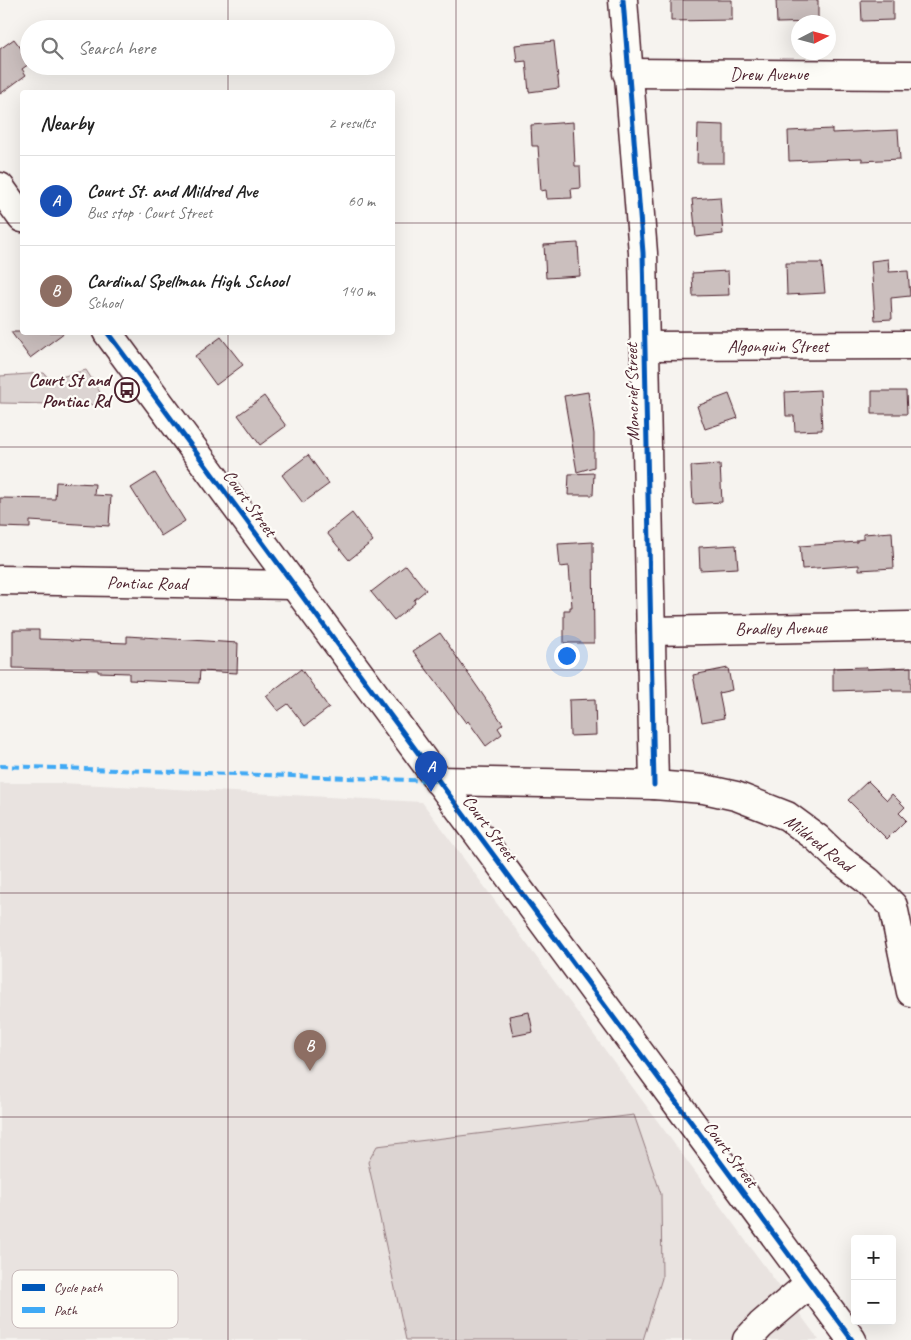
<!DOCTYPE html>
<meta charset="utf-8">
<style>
:root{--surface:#fff;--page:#f6f6f6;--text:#222;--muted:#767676;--line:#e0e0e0;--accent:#1a73e8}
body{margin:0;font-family:Caveat,sans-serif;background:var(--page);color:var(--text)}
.controls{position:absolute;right:15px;bottom:15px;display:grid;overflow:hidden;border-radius:5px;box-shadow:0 5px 20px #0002}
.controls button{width:45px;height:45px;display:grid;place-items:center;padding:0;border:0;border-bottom:1px solid var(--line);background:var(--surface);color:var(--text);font:25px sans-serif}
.compass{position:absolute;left:791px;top:15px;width:45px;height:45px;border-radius:50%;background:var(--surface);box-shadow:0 5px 20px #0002;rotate:84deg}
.you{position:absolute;left:566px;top:655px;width:18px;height:18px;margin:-12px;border:4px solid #fff;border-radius:50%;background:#1a73e8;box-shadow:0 0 0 8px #1a73e833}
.badge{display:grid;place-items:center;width:32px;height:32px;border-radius:50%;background:var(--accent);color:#fff;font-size:16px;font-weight:700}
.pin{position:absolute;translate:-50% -41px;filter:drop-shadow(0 1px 2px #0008)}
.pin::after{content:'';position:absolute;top:26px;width:18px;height:15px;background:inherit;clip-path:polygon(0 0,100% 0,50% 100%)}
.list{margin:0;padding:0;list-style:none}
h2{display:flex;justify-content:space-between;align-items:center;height:65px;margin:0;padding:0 20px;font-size:21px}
h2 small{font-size:16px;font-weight:400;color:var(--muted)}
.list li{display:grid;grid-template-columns:32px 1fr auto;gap:15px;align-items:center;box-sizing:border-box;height:90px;padding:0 20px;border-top:1px solid var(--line)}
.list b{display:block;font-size:19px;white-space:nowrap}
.list p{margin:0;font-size:16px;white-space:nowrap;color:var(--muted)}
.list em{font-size:16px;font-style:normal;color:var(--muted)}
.icon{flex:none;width:28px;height:28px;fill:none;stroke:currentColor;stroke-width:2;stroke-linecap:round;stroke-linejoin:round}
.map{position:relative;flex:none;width:911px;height:1340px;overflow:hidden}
.search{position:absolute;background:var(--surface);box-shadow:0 5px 20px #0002;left:20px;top:20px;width:375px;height:55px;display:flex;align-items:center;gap:12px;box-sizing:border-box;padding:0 18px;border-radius:28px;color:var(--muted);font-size:19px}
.panel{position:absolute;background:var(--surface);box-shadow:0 5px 20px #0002;left:20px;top:90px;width:375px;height:245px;border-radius:5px}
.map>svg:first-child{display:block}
</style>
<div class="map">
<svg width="911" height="1340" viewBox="0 0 911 1340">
<rect width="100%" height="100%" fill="#f6f3ef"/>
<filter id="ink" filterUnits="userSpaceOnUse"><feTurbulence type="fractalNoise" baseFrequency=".02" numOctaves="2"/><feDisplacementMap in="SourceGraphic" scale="10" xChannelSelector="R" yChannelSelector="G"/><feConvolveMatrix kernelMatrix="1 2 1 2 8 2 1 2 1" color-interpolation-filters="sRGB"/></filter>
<g filter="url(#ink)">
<!-- built -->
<path fill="#e9e3e0" d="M 0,783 L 61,783 L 422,802 L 819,1340 L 0,1340 Z"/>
<!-- green -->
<g fill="#dcd4d2" stroke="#937a7e">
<path d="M 86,370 L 108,405 L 0,403 L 0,376 L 44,373 L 50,380 Z"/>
<path d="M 634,1115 L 661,1194 L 662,1278 L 643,1340 L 406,1340 L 368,1162 L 377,1146 Z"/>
</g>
<!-- building -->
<g fill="#cbbfbe" stroke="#4a1f2b">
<path d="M 671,0 L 732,0 L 732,20 L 671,21 Z"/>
<path d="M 776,0 L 818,0 L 818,22 L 777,23 Z"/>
<path d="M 861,0 L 893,0 L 893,20 L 862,21 Z"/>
<path d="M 14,39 L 29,59 L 29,64 L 22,69 L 26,75 L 0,94 L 0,49 Z"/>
<path d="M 554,41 L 559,88 L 529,92 L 526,61 L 517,62 L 515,45 Z"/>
<path d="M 573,122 L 575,166 L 580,166 L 581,188 L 571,189 L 572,198 L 547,199 L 546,190 L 541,191 L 538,146 L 532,146 L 531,125 Z"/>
<path d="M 698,124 L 724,125 L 724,163 L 697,163 Z"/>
<path d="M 832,129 L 832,133 L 898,130 L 900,159 L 862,161 L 862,158 L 789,161 L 788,131 Z"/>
<path d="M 720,197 L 723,234 L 696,237 L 692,199 Z"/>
<path d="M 578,243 L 580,276 L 546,278 L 544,245 Z"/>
<path d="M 888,259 L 889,272 L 908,271 L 910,296 L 891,298 L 892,319 L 875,320 L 871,261 Z"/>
<path d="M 786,263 L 822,263 L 825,293 L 787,295 Z"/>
<path d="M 728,271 L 729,295 L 693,296 L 692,273 Z"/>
<path d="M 11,332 L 65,332 L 30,358 Z"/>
<path d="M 221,337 L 243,365 L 216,385 L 195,356 Z"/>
<path d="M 820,390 L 822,430 L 795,431 L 794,416 L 786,416 L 785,392 Z"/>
<path d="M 872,391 L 906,391 L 907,414 L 872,414 Z"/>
<path d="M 588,392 L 594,434 L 594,467 L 577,472 L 564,396 Z"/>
<path d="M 729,394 L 738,418 L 705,429 L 697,406 Z"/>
<path d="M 264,396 L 286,426 L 260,445 L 238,415 Z"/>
<path d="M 308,455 L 329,484 L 303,503 L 282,475 Z"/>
<path d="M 720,464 L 722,502 L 693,504 L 691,466 Z"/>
<path d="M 155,473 L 185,521 L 161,536 L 131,488 Z"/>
<path d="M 594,473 L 593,495 L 568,495 L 569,474 Z"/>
<path d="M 56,482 L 95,484 L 94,495 L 111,496 L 109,526 L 30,521 L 30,528 L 0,527 L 0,498 L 55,499 Z"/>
<path d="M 352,513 L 373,541 L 349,560 L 327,533 Z"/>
<path d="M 892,532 L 894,568 L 859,570 L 859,565 L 802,569 L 800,546 L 857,542 L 857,540 L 863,539 L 863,534 Z"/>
<path d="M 593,542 L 594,643 L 564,643 L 564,610 L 570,610 L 570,607 L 572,607 L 569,566 L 560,567 L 558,544 Z"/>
<path d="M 736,545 L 738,568 L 700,570 L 699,547 Z"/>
<path d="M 406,565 L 426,590 L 414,600 L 415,603 L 394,620 L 371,592 Z"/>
<path d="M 13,630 L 39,630 L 39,639 L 70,640 L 70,641 L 127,643 L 127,636 L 238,643 L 237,673 L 200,671 L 199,683 L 129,680 L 129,673 L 98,672 L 98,670 L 13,668 Z"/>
<path d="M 440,633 L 503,724 L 498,728 L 502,734 L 486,746 L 468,721 L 466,723 L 413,651 Z"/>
<path d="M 867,667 L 867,669 L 911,667 L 911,691 L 892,691 L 892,689 L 833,691 L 833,668 Z"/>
<path d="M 728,668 L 732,690 L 719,693 L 724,718 L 702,722 L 693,675 Z"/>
<path d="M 301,669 L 329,708 L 305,726 L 288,704 L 278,711 L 266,696 Z"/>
<path d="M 595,699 L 596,735 L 570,736 L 569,700 Z"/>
<path d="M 868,781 L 887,800 L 892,794 L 905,807 L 899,813 L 906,820 L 887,839 L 848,800 Z"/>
<path d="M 529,1012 L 533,1032 L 513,1036 L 509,1016 Z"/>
</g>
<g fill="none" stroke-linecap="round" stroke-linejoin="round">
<defs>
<g id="minor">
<path d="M 623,0 L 643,253 L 654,785"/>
<path d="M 627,73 L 911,75"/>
<path d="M 0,187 L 22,218"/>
<path d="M 107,332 L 852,1340"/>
<path d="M 645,346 L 911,345"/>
<path d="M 0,580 L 293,585"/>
<path d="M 651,631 L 911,626"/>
<path d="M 438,781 L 654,785 L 704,789 L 736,796 L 787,816 L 817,838 L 838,858 L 868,881 L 893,906 L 911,992"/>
<path d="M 747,1340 L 761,1325 L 810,1283"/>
</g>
</defs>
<!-- minor casing -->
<use href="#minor" stroke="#4a1f2b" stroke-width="31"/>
<!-- minor -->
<use href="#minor" stroke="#fdfcf7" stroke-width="28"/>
<!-- quiet -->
<path stroke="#3fa9f5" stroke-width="4" stroke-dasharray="8 4" stroke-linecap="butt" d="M 0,766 L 438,781"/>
<defs>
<g id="cycleway">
<path d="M 623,0 L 643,253 L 654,785"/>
<path d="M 107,332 L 852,1340"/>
</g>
</defs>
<!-- cycleway casing -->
<use href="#cycleway" stroke="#fdfcf7" stroke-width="8"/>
<!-- cycleway -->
<use href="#cycleway" stroke="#0057b8" stroke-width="5"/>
</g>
</g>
<!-- grid -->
<path fill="none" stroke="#4a1f2b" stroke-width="1" stroke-opacity="0.55" d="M 228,0 L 228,29M 456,0 L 456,1340M 683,0 L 683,1340M 228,66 L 228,92M 0,223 L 22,223M 392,223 L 911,223M 228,332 L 228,1340M 0,447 L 911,447M 0,670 L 911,670M 0,893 L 911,893M 0,1117 L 911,1117"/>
<!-- icons -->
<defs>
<symbol id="bus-ring" viewBox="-11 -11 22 22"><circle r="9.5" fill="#fdfcf7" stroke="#4a1f2b" stroke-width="1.5"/><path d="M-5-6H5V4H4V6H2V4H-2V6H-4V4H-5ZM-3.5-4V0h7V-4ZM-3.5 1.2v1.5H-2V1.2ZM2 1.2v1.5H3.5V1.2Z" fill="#4a1f2b"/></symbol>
</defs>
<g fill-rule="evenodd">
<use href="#bus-ring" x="113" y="376" width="28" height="28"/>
</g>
<g text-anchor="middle" stroke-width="4.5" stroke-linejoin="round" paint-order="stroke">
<!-- street labels -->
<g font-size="18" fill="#4a1f2b" stroke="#fdfcf7">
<text x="769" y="80">Drew Avenue</text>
<text x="778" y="352">Algonquin Street</text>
<text transform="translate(632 392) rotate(-91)" y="6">Moncrief Street</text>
<text transform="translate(250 503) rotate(54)" y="6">Court Street</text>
<text transform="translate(147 583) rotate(1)" y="6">Pontiac Road</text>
<text transform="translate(781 628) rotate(-1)" y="6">Bradley Avenue</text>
<text transform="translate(490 828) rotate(53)" y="6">Court Street</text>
<text transform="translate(819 843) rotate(38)" y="6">Mildred Road</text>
<text transform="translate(731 1154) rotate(53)" y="6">Court Street</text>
</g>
<!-- poi labels -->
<g font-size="18" font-weight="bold" fill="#4a1f2b" stroke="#fdfcf7" text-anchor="end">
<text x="110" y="386">Court St and<tspan x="110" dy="21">Pontiac Rd</tspan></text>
</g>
</g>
<!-- legend -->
<rect x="12" y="1270" width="166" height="58" rx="8" fill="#fdfcf7" stroke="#c7baba" stroke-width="1"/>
<rect x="22" y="1284" width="23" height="7" fill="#0057b8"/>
<rect x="22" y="1307" width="23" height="6" fill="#3fa9f5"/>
<g font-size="14" fill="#4a1f2b">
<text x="54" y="1292">Cycle path</text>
<text x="54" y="1315">Path</text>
</g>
</svg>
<div class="controls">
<button>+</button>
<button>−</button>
</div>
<svg class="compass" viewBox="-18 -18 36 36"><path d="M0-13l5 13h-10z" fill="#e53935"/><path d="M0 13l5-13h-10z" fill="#767676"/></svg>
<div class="you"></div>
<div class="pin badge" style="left:431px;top:792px;background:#1a4fb4">A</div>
<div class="pin badge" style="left:310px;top:1071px;background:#8d6e63">B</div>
<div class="search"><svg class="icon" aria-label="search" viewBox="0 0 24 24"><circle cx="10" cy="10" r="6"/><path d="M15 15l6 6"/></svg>Search here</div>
<section class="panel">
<h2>Nearby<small>2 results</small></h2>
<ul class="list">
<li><span class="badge" style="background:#1a4fb4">A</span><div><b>Court St. and Mildred Ave</b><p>Bus stop · Court Street</p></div><em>60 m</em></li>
<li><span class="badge" style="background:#8d6e63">B</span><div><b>Cardinal Spellman High School</b><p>School</p></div><em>140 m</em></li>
</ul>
</section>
</div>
